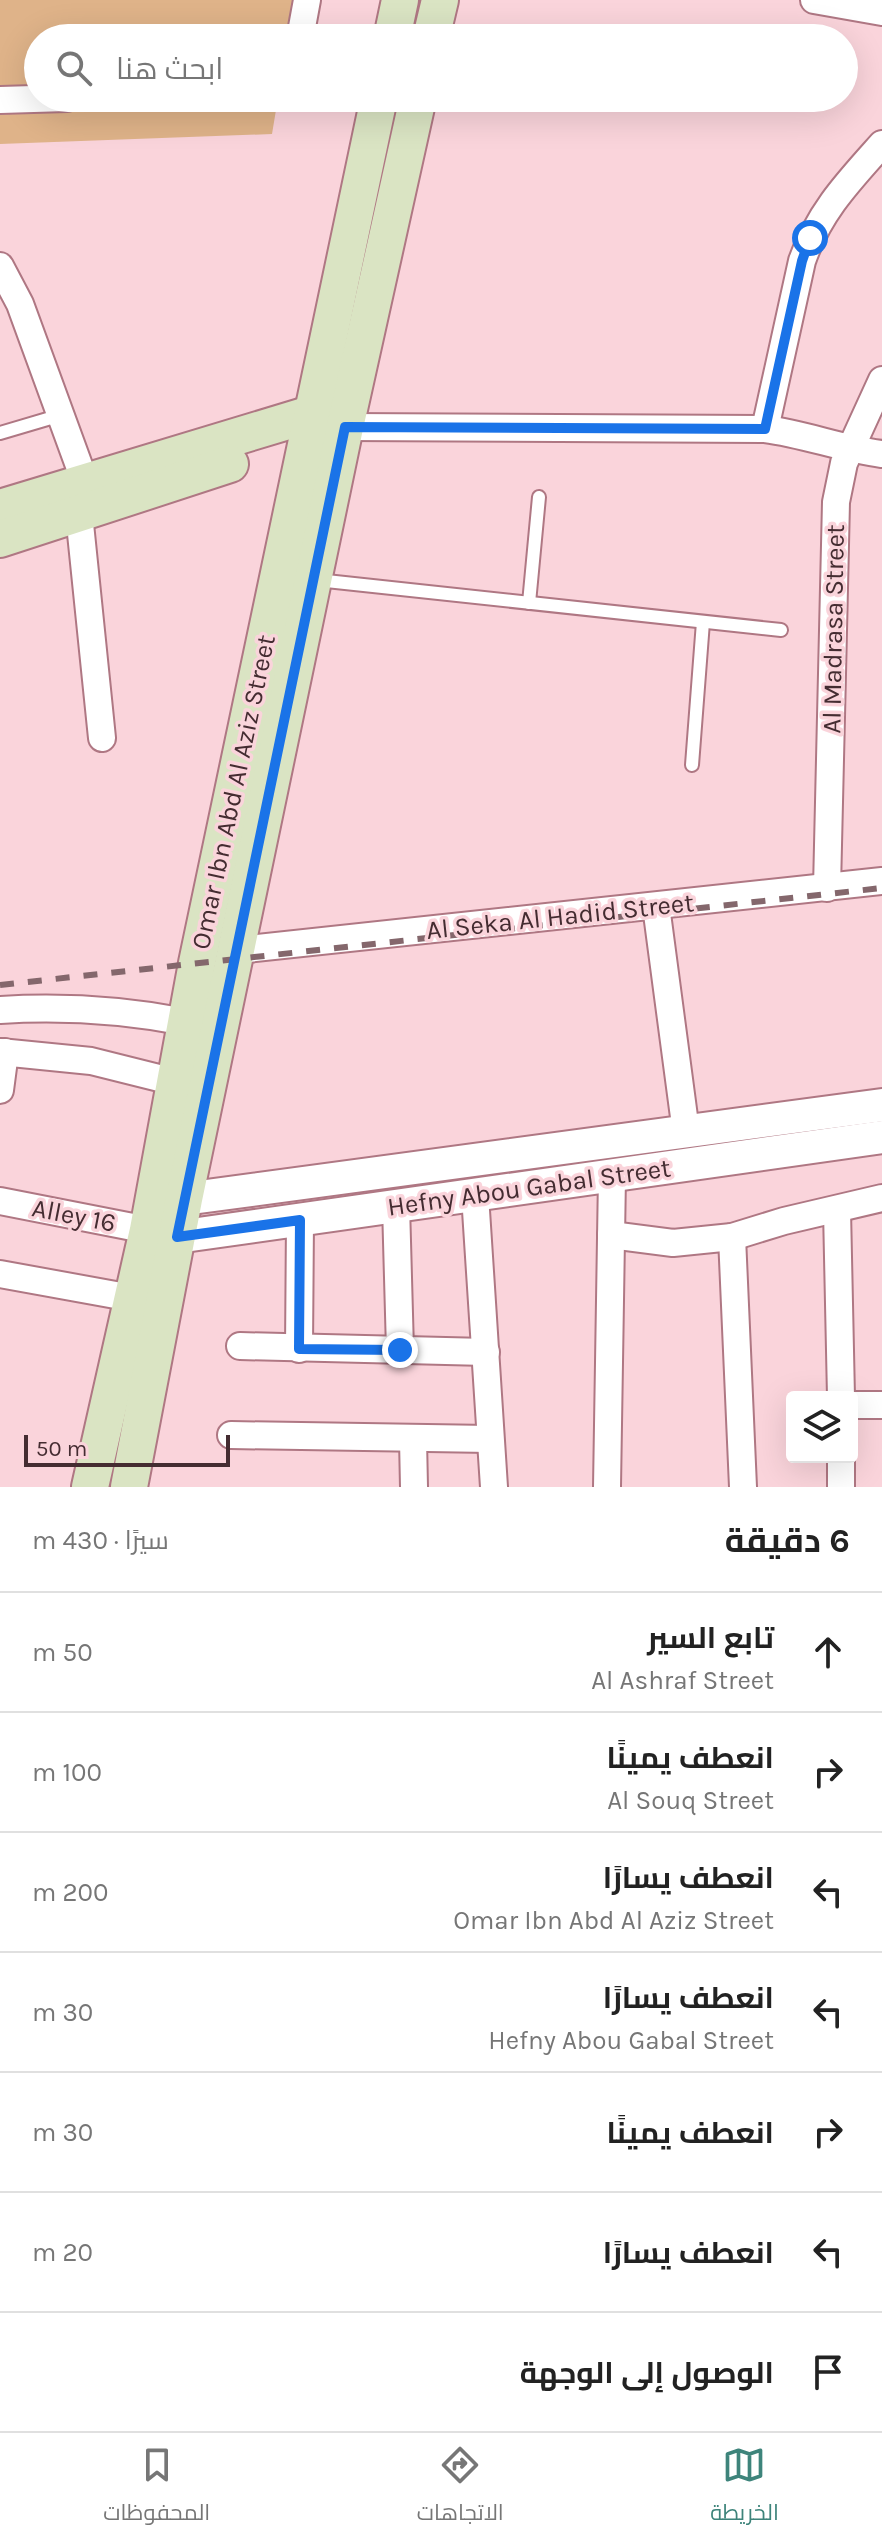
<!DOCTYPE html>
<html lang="ar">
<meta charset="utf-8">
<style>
:root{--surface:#fff;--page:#f2f2f2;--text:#222;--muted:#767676;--line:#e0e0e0;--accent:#3e847b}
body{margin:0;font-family:Karla,Cairo,sans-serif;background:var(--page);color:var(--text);direction:rtl}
.controls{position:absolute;right:24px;bottom:24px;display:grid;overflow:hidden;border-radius:8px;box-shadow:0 8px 32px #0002}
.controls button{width:72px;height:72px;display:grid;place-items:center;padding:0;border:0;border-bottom:2px solid var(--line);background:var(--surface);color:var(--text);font:40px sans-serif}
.scale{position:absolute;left:24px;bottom:20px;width:206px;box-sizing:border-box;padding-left:8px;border:4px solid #442c31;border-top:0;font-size:22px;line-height:28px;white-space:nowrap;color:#442c31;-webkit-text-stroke:6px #fad4db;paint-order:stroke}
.stop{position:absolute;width:24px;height:24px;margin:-18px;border:6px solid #1a73e8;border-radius:50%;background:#fff}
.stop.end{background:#1a73e8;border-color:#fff;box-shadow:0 2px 8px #0008}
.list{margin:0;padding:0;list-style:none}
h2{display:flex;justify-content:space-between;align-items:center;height:104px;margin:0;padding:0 32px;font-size:34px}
h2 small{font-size:26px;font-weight:400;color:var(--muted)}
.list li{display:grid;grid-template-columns:52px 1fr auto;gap:24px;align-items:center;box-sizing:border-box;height:120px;padding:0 32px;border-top:2px solid var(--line)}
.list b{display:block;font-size:30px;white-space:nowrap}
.list p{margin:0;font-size:26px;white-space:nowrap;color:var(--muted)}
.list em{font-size:26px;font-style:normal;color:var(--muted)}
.icon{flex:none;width:44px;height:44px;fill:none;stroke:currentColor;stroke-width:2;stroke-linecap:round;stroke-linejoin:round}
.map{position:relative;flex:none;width:882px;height:1487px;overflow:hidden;direction:ltr}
.search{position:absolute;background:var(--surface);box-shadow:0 8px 32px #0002;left:24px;right:24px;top:24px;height:88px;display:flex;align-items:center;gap:20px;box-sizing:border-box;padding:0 28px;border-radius:44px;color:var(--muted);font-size:30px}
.sheet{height:944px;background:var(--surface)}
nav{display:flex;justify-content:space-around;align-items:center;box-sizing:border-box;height:112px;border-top:2px solid var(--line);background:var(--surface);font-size:22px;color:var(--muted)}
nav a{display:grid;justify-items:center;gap:4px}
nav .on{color:var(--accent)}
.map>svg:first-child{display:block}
</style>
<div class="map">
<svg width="882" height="1487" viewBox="0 0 882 1487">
<rect width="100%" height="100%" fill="#fad4db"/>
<!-- green -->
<path fill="#dfb389" d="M 0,0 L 295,0 L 289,38 L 38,38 L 38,98 L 278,98 L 272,134 L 0,144 Z"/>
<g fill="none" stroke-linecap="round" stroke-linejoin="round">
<defs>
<g id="service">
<path d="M 0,433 L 61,415"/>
<path d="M 317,580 L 781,630"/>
<path d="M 529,603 L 539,497"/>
<path d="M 692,765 L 703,622"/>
</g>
<g id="minor">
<path d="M 814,0 L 882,12"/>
<path d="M 300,38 L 307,0"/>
<path d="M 0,100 L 67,98"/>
<path d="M 0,266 L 20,304 L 81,471 L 82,499 L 79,514 L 102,738"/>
<path d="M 345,427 L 765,429 C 805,434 842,449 882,454"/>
<path d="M 765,429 L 802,261 C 819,212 848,182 882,144"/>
<path d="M 827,888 L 836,502 L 844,463 L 882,380"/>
<path d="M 656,906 L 686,1132"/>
<path d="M 238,950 L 882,881"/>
<path d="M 0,1010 C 64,1006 124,1010 186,1022"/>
<path d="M 0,1052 L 91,1061 L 175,1082"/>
<path d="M 0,1090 L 5,1052"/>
<path d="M 475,1195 L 494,1487"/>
<path d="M 0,1201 L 148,1230"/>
<path d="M 396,1205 L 400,1350"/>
<path d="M 837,1210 L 841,1397"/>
<path d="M 611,1235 L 673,1243 L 732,1237 L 784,1221 L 882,1198"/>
<path d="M 732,1237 L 743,1487"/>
<path d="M 0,1274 L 132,1298"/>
<path d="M 240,1346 L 486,1352"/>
<path d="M 299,1349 L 300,1220"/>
<path d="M 852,1405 L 882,1405"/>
<path d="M 231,1435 L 490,1439"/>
<path d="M 413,1439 L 414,1487"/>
<path d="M 607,1487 L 612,1176"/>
<path d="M 841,1487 L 841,1457"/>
</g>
<g id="tertiary">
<path d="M 184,1199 L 882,1105"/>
<path d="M 177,1237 L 882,1137"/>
</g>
<g id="secondary">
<path d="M 392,38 L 400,0"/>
<path d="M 431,38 L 440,0"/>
<path d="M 0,508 L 311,414"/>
<path d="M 0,539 L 230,464"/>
<path d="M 90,1487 L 148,1230 L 197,963 L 379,98"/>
<path d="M 129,1487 L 184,1199 L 345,427 L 418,98"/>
</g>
</defs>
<!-- service casing -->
<use href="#service" stroke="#af7783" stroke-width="16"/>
<!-- minor casing -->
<use href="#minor" stroke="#af7783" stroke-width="30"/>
<!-- tertiary casing -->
<use href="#tertiary" stroke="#af7783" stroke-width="36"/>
<!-- secondary casing -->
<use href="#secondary" stroke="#af7783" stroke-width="40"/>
<!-- service -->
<use href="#service" stroke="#fff" stroke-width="12"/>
<!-- minor -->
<use href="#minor" stroke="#fff" stroke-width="26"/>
<!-- tertiary -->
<use href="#tertiary" stroke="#fff" stroke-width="32"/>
<!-- secondary -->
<use href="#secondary" stroke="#dae4c3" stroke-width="36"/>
<!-- rail -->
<path stroke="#84676c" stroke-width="6" stroke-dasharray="14 14" stroke-linecap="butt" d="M 0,985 L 882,888"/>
</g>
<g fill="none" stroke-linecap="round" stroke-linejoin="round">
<!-- route -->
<path stroke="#1a73e8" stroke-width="10" d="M 400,1350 L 299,1349 L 300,1220 L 177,1237 L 345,427 L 765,429 L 802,261 L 810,238"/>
</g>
<g text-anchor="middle" stroke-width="7" stroke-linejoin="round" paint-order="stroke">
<!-- street labels -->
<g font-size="26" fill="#442c31" stroke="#fad4db">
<text transform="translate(833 629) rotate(-89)" y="9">Al Madrasa Street</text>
<text transform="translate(233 792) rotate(-78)" y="9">Omar Ibn Abd Al Aziz Street</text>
<text transform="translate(560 916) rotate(-6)" y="9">Al Seka Al Hadid Street</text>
<text transform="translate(529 1187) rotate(-8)" y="9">Hefny Abou Gabal Street</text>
<text transform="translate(74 1215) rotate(11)" y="9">Alley 16</text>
</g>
</g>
</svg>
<div class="controls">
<button><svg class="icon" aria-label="layers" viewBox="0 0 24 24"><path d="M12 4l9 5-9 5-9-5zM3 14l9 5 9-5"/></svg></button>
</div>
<div class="scale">50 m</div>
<div class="stop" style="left:810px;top:238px"></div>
<div class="stop end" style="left:400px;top:1350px"></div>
<div class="search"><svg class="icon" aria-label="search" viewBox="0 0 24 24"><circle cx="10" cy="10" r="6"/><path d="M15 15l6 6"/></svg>ابحث هنا</div>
</div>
<section class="sheet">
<h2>6 دقيقة<small>سيرًا · 430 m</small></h2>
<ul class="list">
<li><svg class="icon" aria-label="ahead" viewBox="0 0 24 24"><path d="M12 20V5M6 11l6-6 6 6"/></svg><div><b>تابع السير</b><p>Al Ashraf Street</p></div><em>50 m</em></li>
<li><svg class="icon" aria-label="right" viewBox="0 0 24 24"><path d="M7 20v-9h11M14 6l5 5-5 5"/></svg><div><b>انعطف يمينًا</b><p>Al Souq Street</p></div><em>100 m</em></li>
<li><svg class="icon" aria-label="left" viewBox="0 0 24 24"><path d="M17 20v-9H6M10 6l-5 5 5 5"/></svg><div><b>انعطف يسارًا</b><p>Omar Ibn Abd Al Aziz Street</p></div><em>200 m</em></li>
<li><svg class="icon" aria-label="left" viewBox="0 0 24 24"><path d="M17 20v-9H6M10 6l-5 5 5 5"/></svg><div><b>انعطف يسارًا</b><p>Hefny Abou Gabal Street</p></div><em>30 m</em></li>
<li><svg class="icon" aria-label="right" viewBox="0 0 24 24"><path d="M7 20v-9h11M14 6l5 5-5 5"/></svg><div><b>انعطف يمينًا</b></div><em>30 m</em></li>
<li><svg class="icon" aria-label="left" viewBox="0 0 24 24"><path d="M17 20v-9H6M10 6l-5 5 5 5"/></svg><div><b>انعطف يسارًا</b></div><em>20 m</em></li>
<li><svg class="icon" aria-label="arrive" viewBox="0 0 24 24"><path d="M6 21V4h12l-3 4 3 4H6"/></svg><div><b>الوصول إلى الوجهة</b></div></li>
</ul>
</section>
<nav>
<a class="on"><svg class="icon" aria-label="map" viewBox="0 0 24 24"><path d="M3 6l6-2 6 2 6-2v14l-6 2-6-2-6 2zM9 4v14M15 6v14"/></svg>الخريطة</a>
<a><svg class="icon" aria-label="directions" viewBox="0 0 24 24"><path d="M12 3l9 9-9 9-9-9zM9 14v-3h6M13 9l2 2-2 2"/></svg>الاتجاهات</a>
<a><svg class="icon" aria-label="saved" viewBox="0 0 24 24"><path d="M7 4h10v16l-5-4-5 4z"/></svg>المحفوظات</a>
</nav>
